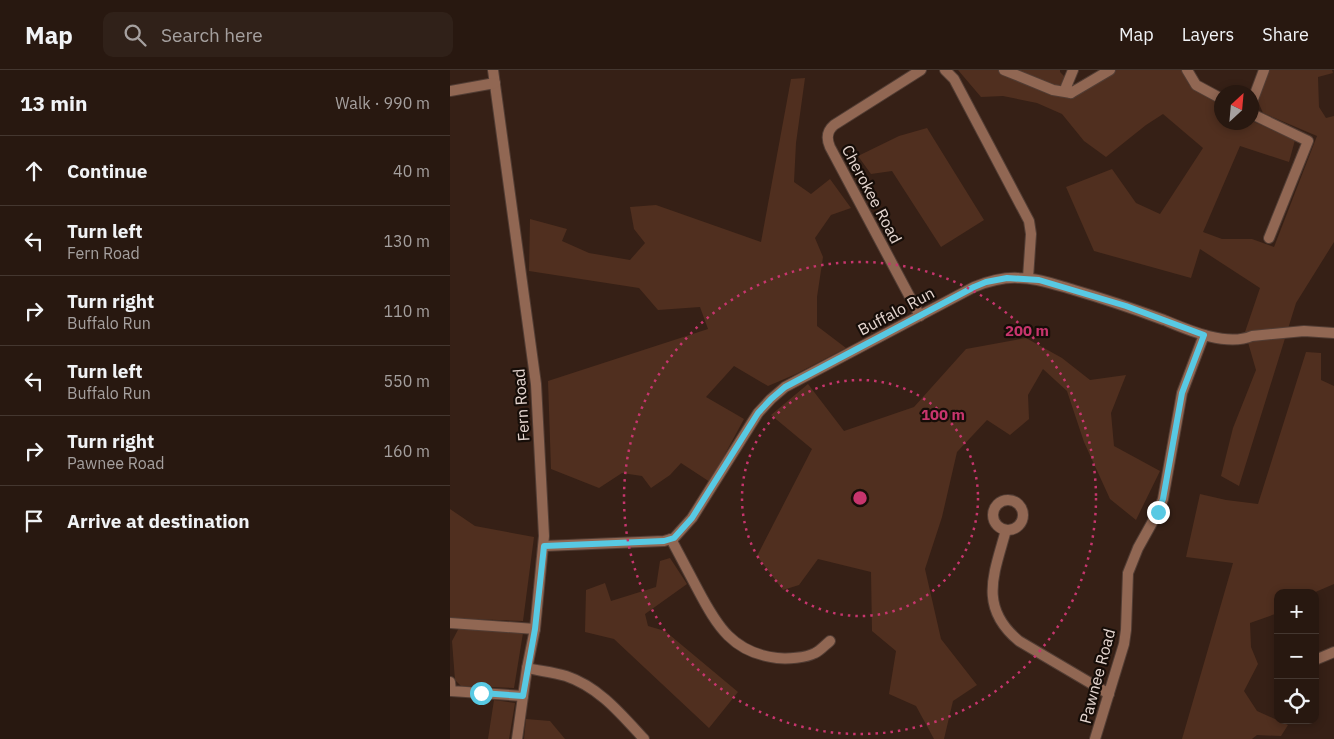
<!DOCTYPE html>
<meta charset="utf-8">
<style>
:root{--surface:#281810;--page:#302119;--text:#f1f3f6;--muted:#a5a09f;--line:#443730}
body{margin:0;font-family:"IBM Plex Sans",sans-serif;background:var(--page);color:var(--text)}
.controls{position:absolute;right:15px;bottom:15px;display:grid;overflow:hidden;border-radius:10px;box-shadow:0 2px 8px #0003}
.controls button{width:45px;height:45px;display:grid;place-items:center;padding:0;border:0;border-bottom:1px solid var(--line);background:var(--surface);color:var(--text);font:25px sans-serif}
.compass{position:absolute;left:764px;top:15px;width:45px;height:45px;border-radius:50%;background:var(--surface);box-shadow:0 2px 8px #0003;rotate:26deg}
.stop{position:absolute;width:15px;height:15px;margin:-11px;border:4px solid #58c9e3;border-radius:50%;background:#fff}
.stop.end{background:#58c9e3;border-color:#fff;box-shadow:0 1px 5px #0008}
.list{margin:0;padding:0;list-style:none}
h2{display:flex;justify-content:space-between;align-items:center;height:65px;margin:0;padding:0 20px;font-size:21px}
h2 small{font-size:16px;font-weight:400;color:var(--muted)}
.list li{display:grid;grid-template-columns:32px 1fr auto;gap:15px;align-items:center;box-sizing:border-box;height:70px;padding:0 20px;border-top:1px solid var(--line)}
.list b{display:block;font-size:19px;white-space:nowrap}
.list p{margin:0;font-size:16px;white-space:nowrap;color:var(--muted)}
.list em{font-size:16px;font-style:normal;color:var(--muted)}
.icon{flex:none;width:28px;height:28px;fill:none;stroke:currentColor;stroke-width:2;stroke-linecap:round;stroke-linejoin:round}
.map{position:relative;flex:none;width:884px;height:669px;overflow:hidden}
header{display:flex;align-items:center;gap:30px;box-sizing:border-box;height:70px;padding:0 25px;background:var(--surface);border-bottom:1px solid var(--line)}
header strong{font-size:24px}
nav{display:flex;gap:28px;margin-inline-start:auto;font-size:18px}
.search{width:350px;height:45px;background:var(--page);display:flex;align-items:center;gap:12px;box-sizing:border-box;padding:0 18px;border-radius:10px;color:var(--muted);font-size:19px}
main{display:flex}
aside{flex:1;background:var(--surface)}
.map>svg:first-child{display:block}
</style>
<header>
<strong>Map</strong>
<div class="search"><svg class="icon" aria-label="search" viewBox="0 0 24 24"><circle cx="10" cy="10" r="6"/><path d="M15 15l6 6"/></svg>Search here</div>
<nav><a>Map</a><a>Layers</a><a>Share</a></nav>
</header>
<main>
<aside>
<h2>13 min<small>Walk · 990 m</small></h2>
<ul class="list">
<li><svg class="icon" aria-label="ahead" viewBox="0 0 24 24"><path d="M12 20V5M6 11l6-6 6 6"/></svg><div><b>Continue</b></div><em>40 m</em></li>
<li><svg class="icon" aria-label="left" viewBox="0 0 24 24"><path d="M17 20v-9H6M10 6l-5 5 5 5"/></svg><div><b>Turn left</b><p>Fern Road</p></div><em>130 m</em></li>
<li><svg class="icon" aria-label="right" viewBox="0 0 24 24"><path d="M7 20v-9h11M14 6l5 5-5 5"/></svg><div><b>Turn right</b><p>Buffalo Run</p></div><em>110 m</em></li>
<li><svg class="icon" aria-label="left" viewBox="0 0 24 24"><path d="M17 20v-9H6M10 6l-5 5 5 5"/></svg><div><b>Turn left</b><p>Buffalo Run</p></div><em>550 m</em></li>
<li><svg class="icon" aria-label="right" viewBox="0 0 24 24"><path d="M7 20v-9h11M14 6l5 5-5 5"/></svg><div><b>Turn right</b><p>Pawnee Road</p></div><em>160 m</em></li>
<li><svg class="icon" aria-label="arrive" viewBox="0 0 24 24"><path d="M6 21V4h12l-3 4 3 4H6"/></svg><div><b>Arrive at destination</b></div></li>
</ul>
</aside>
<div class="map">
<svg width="884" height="669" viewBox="0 0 884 669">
<rect width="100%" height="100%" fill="#362016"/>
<!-- green -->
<g fill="#502f1f">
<path d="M 508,0 L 610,0 L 610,2 L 622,14 L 640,18 L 653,0 L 733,0 L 739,15 L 771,35 L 772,52 L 802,52 L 802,51 L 845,70 L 839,92 L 790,76 L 753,162 L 772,169 L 802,169 L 824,177 L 867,66 L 813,43 L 807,29 L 820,0 L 882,0 L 883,3 L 868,7 L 869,37 L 876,48 L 884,46 L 884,172 L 846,233 L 789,416 L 771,406 L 783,358 L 806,300 L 795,262 L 810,218 L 750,179 L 741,208 L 644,181 L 616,117 L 662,99 L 686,133 L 710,144 L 753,78 L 713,44 L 696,55 L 656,87 L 634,71 L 612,44 L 587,33 L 553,26 L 531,27 Z"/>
<path d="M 355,8 L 346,73 L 344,112 L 361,124 L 380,109 L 401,138 L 381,145 L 365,168 L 373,187 L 367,227 L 367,256 L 396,278 L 346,304 L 318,316 L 284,296 L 256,327 L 294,349 L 260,412 L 231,393 L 220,405 L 201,418 L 192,406 L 172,403 L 149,418 L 101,399 L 98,311 L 258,259 L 250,237 L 208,240 L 189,218 L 79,201 L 80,149 L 117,159 L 112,171 L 139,183 L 180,190 L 195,173 L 184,159 L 180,137 L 206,135 L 311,172 L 341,9 Z"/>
<path d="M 477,58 L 534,150 L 491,177 L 442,101 L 421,104 L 408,86 L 449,66 Z"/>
<path d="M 576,268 L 612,288 L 640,310 L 676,305 L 661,343 L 664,376 L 710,401 L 686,450 L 660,429 L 634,372 L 617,321 L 593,299 L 578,325 L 579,349 L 560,365 L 537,350 L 507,382 L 492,447 L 475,499 L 491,569 L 527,615 L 503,631 L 494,669 L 484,669 L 466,636 L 439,624 L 446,581 L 422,561 L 421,502 L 368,489 L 349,515 L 333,520 L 307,486 L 362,379 L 321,345 L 358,314 L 394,361 L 464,337 L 516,279 Z"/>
<path d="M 856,282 L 871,283 L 871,310 L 884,316 L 884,514 L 863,523 L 828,523 L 828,543 L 800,553 L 801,577 L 808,594 L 794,621 L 807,641 L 838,655 L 831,666 L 807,665 L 802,669 L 732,669 L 783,493 L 736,487 L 750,424 L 776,430 L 808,434 Z"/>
<path d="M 0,439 L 25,456 L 84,467 L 73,551 L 0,548 Z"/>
<path d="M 220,488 L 237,514 L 195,544 L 198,556 L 215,561 L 288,622 L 259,658 L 164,569 L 135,562 L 136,520 L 155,513 L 161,531 L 206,517 L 210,491 Z"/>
<path d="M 10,556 L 73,563 L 64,618 L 11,616 L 5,610 L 2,571 Z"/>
<path d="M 44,630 L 65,633 L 59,669 L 38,669 Z"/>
<path d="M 76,649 L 100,651 L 115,669 L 74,669 Z"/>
</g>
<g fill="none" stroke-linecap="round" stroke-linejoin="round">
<defs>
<g id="minor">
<path d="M 43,0 L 86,314 L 94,466 L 85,559 L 77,598 L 67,669"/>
<path d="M 495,0 L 504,9 L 579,151 L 581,164 L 578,208"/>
<path d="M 554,0 L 603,20 L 621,23"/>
<path d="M 623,0 L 616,17 L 621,23 L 660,0"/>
<path d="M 737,0 L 746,15 L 772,29"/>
<path d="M 0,21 L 45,13"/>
<path d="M 802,32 L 814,0"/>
<path d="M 802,44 L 858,71 L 819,168"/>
<path d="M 470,246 L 380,77 C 376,68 377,61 384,55 L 471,0"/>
<circle cx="558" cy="445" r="15"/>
<path d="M 556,460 C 544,504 528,537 569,571 L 659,624"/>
<path d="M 221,469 C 230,486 239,503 248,520 C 267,556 283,583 327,588 C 337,589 356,588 365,583 C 370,581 375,575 380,571"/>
<path d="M 94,476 L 214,471 L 224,468 L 242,448 L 308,343 L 321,329 L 335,317 L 524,217 C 539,211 553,207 569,208 C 588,208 606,215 624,220 C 655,229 684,239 714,250 C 738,260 776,277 802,266 L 854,261 L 884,263"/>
<path d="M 0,553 L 85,559"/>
<path d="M 865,590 L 884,582"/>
<path d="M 77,598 C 90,601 103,602 116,606 C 149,617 171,644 194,669"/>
<path d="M 0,612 L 1,621 L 73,626"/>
<path d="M 645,669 L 674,574 L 676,560 L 678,503 L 688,478 L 708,442 L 713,429 L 732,323 L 754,265"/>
</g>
</defs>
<!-- minor casing -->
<use href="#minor" stroke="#523d34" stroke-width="12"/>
<!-- minor -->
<use href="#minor" stroke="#916753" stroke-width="10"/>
</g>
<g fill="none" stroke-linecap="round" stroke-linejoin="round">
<!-- route -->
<path stroke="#58c9e3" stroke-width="6" d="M 31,623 L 73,626 L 85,559 L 94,476 L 214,471 L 224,468 L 242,448 L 308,343 L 321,329 L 335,317 L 524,217 L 536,212 L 557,208 L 589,210 L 676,236 L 754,265 L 732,323 L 713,429 L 708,442"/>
</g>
<!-- distance rings -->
<g fill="none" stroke="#c7356d" stroke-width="2.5" stroke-dasharray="2.5 5">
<circle cx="410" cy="428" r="118"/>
<circle cx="410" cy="428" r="236"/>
</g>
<g text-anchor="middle" stroke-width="4.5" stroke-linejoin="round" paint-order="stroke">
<!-- street labels -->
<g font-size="16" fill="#e6d7d1" stroke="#160d08">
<text transform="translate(422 124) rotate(62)" y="6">Cherokee Road</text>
<text transform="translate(446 241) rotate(-28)" y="6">Buffalo Run</text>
<text transform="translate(71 335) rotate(-94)" y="6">Fern Road</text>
<text transform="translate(647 606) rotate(-75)" y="6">Pawnee Road</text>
</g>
</g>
<circle cx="410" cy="428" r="8" fill="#c7356d" stroke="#160d08" stroke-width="2.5"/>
<g font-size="15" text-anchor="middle" font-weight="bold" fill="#c7356d" stroke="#160d08" stroke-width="4.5" stroke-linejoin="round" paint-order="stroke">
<text x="577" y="266">200 m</text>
<text x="493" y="350">100 m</text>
</g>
</svg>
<div class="controls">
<button>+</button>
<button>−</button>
<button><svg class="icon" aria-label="locate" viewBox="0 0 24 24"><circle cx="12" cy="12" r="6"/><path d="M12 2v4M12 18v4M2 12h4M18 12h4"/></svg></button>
</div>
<svg class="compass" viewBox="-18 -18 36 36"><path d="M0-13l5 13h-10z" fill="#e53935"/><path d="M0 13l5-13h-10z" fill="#a5a09f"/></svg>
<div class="stop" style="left:31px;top:623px"></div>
<div class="stop end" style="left:708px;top:442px"></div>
</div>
</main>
